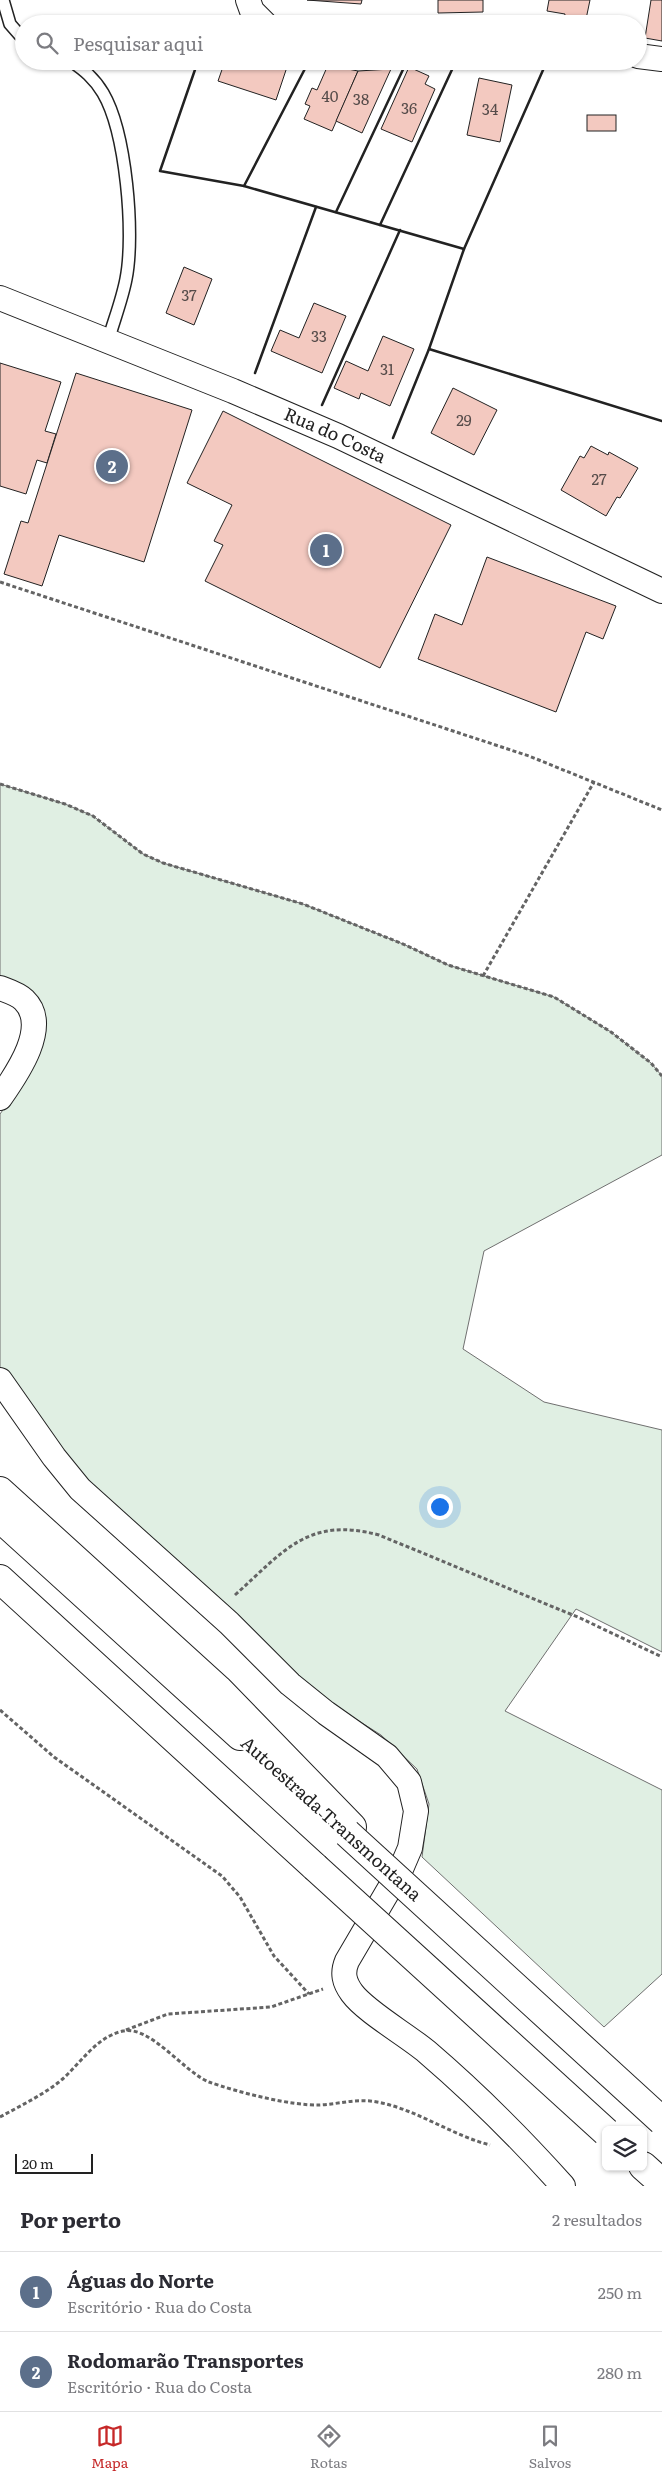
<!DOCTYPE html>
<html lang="pt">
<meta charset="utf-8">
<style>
:root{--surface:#fff;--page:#f7f7f7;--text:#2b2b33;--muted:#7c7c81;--line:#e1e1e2;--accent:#c62828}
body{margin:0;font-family:Literata,serif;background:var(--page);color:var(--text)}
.controls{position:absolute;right:15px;bottom:15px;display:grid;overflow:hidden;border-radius:8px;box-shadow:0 1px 4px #0004}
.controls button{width:45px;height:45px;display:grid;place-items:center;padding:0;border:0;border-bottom:1px solid var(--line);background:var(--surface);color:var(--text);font:25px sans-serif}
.scale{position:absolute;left:15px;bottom:12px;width:78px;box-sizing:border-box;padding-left:5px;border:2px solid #222;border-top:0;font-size:14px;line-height:18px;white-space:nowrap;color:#222;-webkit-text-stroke:4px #fff;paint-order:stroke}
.you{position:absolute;left:439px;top:1506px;width:18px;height:18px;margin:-12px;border:4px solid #fff;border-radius:50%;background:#1a73e8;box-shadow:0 0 0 8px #1a73e833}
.badge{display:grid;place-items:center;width:32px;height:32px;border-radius:50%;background:var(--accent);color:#fff;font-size:16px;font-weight:700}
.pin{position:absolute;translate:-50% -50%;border:2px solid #fff;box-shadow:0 1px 5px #0006}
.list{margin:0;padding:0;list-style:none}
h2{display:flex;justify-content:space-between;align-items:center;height:65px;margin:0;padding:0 20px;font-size:21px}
h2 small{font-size:16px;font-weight:400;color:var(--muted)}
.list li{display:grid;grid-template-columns:32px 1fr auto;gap:15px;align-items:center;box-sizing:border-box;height:80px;padding:0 20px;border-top:1px solid var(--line)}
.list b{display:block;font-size:19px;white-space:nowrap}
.list p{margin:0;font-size:16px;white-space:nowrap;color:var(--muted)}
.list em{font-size:16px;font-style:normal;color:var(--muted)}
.icon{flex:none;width:28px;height:28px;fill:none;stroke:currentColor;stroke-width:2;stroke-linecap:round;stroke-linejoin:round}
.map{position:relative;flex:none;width:662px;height:2186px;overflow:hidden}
.search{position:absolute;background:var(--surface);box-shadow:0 1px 4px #0004;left:15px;right:15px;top:15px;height:55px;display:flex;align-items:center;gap:12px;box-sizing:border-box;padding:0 18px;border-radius:28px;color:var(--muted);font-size:19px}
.sheet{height:225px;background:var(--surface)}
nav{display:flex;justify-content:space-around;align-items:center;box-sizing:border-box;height:70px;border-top:1px solid var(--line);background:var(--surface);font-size:14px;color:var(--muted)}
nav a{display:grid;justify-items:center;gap:2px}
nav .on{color:var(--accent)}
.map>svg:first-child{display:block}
</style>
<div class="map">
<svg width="662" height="2186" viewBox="0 0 662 2186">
<rect width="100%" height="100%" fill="#fff"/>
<!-- green -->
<path fill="#e0efe3" stroke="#6f6f6f" d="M 0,784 L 65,804 L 93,816 L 143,854 L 163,863 L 303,904 L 403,944 L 448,965 L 554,997 L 611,1032 L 651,1063 L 662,1076 L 662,1155 L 484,1251 L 463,1349 L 544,1402 L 662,1430 L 662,1652 L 576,1609 L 505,1711 L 662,1790 L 662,1974 L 604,2027 L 422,1857 L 429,1804 L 417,1769 L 381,1735 L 324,1699 L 228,1609 L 102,1499 L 53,1443 L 0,1368 L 0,1114 L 26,1078 L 43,1042 L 46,1022 L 39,1001 L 27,989 L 0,979 Z"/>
<!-- building -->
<g fill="#f3c9c0" stroke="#222">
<path d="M 307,0 L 362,0 L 361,4 Z"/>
<path d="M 438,0 L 483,0 L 483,12 L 438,13 Z"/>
<path d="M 549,0 L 590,0 L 585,24 L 564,20 L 565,14 L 547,11 Z"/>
<path d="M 651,0 L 662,0 L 662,41 L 645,38 Z"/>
<path d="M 225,61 L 289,61 L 276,100 L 218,81 Z"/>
<path d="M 328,65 L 358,71 L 332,131 L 304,119 L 310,106 L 305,104 L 312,88 L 317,90 Z"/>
<path d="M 409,67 L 429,76 L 425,84 L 435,89 L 412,142 L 381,129 Z"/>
<path d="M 391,69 L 362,133 L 336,121 L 358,71 Z"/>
<path d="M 479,78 L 512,85 L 500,142 L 467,135 Z"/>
<rect x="587" y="115" width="29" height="16"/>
<path d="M 184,267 L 212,279 L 194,325 L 166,313 Z"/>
<path d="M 314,303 L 346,316 L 322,373 L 271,351 L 280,330 L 299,338 Z"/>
<path d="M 383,336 L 414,349 L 390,406 L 361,393 L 359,399 L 334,388 L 346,361 L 368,371 Z"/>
<path d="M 0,363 L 61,382 L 45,431 L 56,434 L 47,463 L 37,460 L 26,494 L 0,486 Z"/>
<path d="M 76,373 L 192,410 L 144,562 L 59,535 L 42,586 L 4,574 L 21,521 L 28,523 Z"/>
<path d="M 453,388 L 497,410 L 474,455 L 431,433 Z"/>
<path d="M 223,411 L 451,525 L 380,668 L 205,581 L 223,545 L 214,541 L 232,505 L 187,483 Z"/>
<path d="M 591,446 L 608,455 L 609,452 L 638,468 L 620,498 L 617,497 L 606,516 L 561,490 L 580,456 L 584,458 Z"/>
<path d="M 487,557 L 616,606 L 603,639 L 586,632 L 556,712 L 418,659 L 435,614 L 462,625 Z"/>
</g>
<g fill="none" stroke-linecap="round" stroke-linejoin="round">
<defs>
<g id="service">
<path d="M 3,0 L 10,24 L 24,40"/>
<path d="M 71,61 C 84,70 94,78 103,93 C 126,132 135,234 126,279 C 122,300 114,320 108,341"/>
</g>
<g id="minor">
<path d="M 248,0 L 252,11 L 265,24"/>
<path d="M 638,56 L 662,59"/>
<path id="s1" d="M 0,298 L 233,391 L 338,436 L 662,591"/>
<path d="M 0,988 C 8,991 18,994 24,1000 C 51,1026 16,1075 0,1098"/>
<path d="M 0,1380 L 54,1457 L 80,1489 L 229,1623 L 290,1684 L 326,1713 L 387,1756 L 409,1782 L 416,1811 L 410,1848 L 401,1869 L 347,1961 C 342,1973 344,1982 352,1993 C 366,2012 407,2035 427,2052 C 476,2094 520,2138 563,2186"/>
</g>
<g id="motorway">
<path d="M 0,1491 L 218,1689 L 352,1827"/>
<path d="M 0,1518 L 240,1736"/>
<path d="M 0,1579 L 315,1867"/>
<path d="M 643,2166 L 662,2183"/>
</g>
</defs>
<!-- service casing -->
<use href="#service" stroke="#222" stroke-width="14"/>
<!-- minor casing -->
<use href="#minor" stroke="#222" stroke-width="26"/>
<!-- motorway casing -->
<use href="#motorway" stroke="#222" stroke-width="30"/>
<!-- path -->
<g stroke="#646464" stroke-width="3" stroke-dasharray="4 2.5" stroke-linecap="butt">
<path d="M 0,582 L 529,756 L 662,810"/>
<path d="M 0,784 L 65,804 L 93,816 L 143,854 L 163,863 L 303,904 L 403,944 L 448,965 L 554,997 L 611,1032 L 651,1063 L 662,1076"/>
<path d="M 483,976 L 594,782"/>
<path d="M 235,1595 C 284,1551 308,1516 379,1535 L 580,1618 L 662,1657"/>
<path d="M 0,1710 L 54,1757 L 222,1876 L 240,1897 L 274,1956 L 309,1994"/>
<path d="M 126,2030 L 168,2014 L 271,2007 L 323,1989"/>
<path d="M 0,2117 C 20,2106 41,2096 59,2082 C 80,2065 95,2037 123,2031 C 150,2025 184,2072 209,2082 C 237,2092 291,2106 320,2105 C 340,2104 357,2098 377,2102 C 416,2109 451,2135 490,2145"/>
</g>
<!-- service -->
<use href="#service" stroke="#fff" stroke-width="11"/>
<!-- minor -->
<use href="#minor" stroke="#fff" stroke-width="24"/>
<!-- motorway -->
<use href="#motorway" stroke="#fff" stroke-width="28"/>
<defs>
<g id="motorway-bridge">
<path d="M 347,1833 L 662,2121"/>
<path d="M 315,1867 L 606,2132"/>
</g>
</defs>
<!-- motorway-bridge casing -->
<use href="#motorway-bridge" stroke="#222" stroke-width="30" stroke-linecap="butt"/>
<!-- motorway-bridge -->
<use href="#motorway-bridge" stroke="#fff" stroke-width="28"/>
<!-- wall -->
<g stroke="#222" stroke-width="2.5">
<path d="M 230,24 L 232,23"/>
<path d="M 198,61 L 160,171 L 244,186 L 464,249"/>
<path d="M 244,186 L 309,61"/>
<path d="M 336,212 L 407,61"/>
<path d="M 380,225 L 456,61"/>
<path d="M 429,349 L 662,421"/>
<path d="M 255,373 L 316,207"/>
<path d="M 322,405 L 400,230"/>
<path d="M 393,438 L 429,349 L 464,249 L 547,61"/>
</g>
</g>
<g text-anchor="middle" stroke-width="4" stroke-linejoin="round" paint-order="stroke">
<!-- number labels -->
<g font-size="15" fill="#564c4a">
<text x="330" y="102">40</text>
<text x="361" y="105">38</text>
<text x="409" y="114">36</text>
<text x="490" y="115">34</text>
<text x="189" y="301">37</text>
<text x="319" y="342">33</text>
<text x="387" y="375">31</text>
<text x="464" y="426">29</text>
<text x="599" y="485">27</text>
</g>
<!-- street labels -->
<g font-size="18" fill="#222" stroke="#fff">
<text dy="6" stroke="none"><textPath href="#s1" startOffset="362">Rua do Costa</textPath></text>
<text transform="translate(331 1819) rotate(42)" y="6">Autoestrada Transmontana</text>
</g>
</g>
</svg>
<div class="controls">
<button><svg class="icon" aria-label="layers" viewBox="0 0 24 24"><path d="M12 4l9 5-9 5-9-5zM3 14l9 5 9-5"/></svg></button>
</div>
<div class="scale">20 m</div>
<div class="you"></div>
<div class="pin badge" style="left:326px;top:550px;background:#5c6f8a">1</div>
<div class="pin badge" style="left:112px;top:466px;background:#5c6f8a">2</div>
<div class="search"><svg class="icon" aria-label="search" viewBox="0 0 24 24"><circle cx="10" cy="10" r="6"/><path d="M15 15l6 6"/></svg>Pesquisar aqui</div>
</div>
<section class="sheet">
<h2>Por perto<small>2 resultados</small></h2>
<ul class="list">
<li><span class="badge" style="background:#5c6f8a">1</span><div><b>Águas do Norte</b><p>Escritório · Rua do Costa</p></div><em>250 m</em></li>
<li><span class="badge" style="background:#5c6f8a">2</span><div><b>Rodomarão Transportes</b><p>Escritório · Rua do Costa</p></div><em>280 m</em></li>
</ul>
</section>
<nav>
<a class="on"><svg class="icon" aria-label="map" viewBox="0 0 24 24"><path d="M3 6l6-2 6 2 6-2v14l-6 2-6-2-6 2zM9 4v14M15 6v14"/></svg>Mapa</a>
<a><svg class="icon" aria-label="directions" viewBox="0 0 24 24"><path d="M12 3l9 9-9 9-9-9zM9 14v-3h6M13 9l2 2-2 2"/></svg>Rotas</a>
<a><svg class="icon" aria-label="saved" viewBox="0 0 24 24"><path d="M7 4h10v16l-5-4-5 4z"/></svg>Salvos</a>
</nav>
